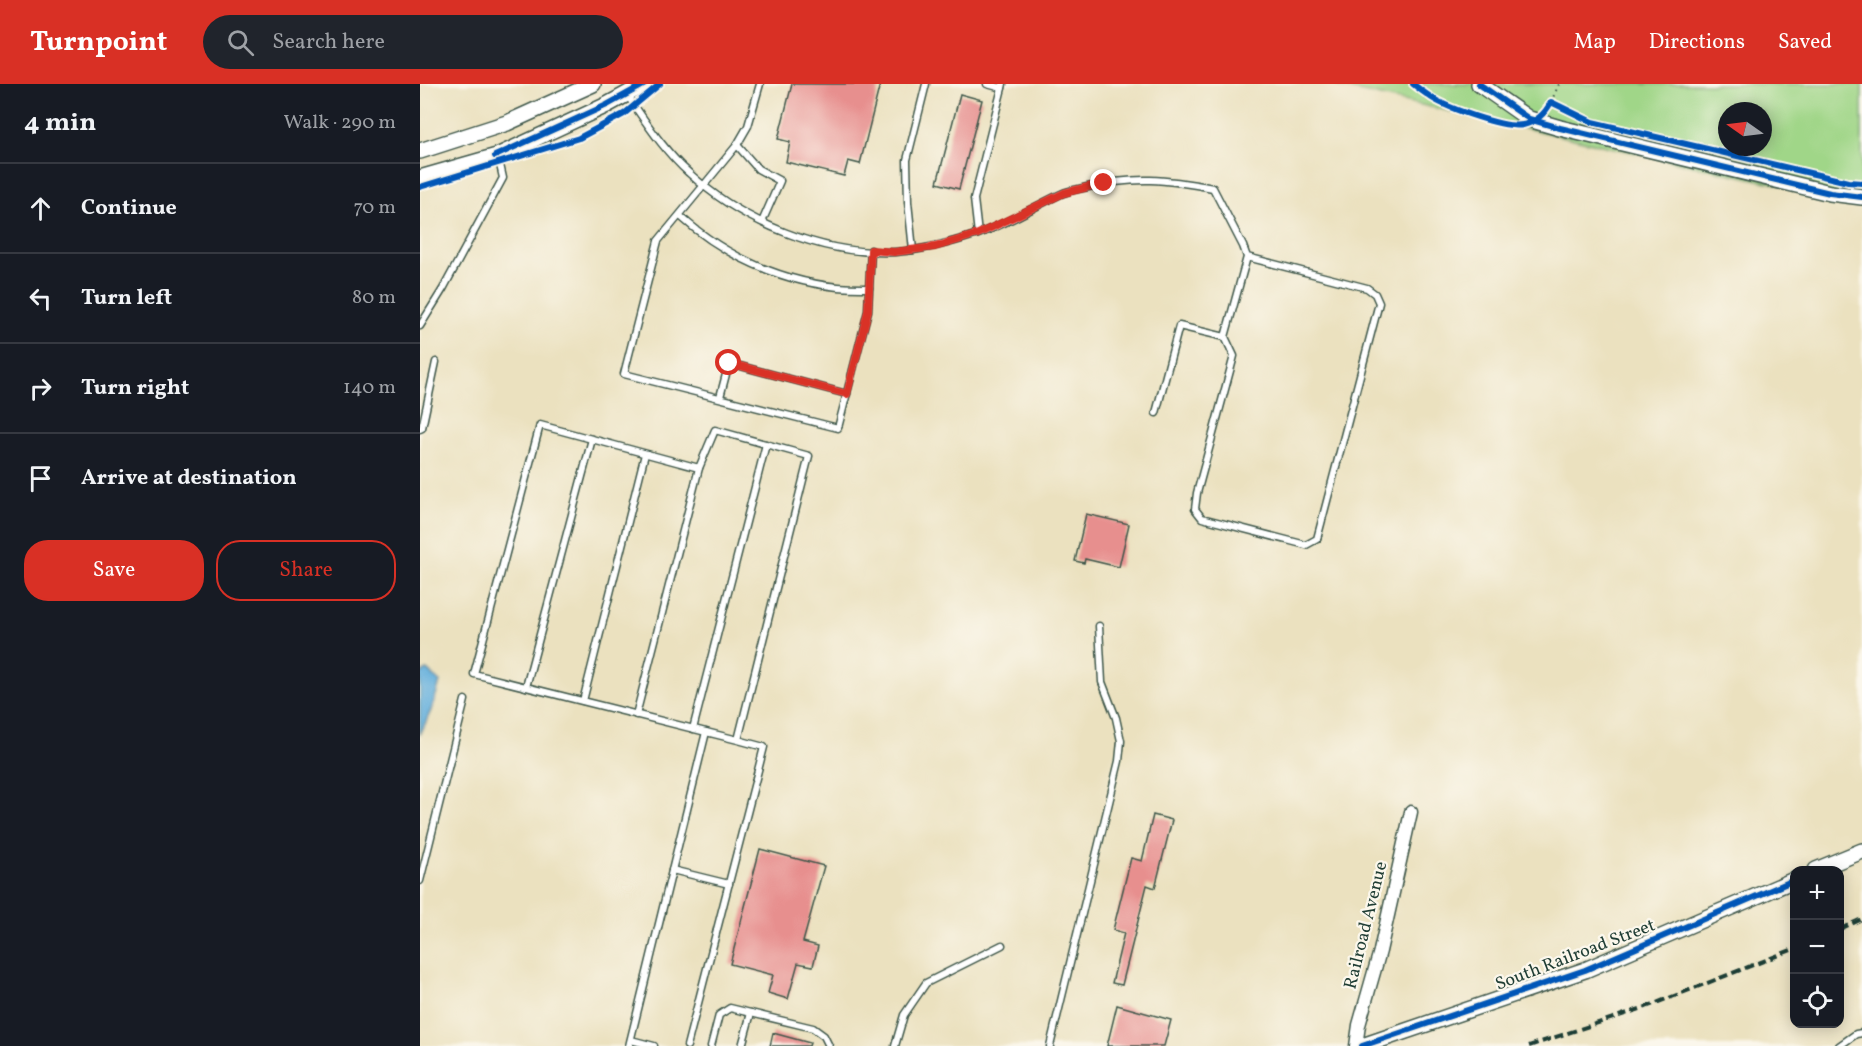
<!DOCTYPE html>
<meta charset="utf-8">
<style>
:root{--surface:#171b24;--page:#20242c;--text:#f1f3f6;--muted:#9ea1a6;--line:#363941;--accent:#d93025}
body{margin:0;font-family:Vollkorn,serif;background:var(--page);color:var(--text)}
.controls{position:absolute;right:18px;bottom:18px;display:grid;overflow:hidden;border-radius:12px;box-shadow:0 3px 15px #0003}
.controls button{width:54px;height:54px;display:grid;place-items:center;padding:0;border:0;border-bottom:2px solid var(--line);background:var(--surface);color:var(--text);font:30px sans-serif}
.compass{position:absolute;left:1298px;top:18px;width:54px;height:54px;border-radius:50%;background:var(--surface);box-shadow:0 3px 15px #0003;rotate:284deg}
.stop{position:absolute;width:18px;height:18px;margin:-14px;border:4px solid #d93025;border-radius:50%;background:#fff}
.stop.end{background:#d93025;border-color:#fff;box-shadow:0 2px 6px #0008}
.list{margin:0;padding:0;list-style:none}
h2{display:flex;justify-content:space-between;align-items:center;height:78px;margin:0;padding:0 24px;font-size:26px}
h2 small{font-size:20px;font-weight:400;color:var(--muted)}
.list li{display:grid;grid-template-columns:39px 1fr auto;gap:18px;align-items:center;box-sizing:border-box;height:90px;padding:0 24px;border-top:2px solid var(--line)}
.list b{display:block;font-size:22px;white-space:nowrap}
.list em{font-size:20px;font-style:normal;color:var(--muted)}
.actions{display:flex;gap:12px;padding:18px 24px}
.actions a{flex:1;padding:14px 0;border:2px solid var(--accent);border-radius:24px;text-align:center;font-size:21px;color:var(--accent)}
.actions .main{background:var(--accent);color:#fff}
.icon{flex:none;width:33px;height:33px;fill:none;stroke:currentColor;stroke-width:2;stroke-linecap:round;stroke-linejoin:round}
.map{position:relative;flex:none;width:1442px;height:962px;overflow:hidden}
header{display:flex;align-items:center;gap:36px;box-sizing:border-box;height:84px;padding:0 30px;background:var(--accent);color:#fff}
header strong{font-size:28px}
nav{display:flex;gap:33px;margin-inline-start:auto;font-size:21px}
.search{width:420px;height:54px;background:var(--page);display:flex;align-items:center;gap:15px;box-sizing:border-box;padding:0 21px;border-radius:33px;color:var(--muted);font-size:22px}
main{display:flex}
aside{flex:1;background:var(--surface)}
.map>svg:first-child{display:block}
</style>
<header>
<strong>Turnpoint</strong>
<div class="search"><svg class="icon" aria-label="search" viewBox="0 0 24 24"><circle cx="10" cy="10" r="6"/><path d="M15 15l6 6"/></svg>Search here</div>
<nav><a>Map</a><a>Directions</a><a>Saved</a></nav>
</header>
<main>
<aside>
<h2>4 min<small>Walk · 290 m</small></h2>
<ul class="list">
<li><svg class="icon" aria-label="ahead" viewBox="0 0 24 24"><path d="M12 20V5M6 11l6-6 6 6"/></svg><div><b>Continue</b></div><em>70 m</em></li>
<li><svg class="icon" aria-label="left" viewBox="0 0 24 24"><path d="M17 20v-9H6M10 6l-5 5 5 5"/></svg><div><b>Turn left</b></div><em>80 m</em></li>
<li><svg class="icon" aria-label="right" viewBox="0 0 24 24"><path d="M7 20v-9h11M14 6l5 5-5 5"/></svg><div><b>Turn right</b></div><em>140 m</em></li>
<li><svg class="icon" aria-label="arrive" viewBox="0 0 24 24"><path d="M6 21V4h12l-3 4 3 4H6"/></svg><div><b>Arrive at destination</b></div></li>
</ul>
<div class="actions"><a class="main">Save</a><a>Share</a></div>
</aside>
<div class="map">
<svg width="1442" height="962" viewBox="0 0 1442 962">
<rect width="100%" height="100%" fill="#fbf7ec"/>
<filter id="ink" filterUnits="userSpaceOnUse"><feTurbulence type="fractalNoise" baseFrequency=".0167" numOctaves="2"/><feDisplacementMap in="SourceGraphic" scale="12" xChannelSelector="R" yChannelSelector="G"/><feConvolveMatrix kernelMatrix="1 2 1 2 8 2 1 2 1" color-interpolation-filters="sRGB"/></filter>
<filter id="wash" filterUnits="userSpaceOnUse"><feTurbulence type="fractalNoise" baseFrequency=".008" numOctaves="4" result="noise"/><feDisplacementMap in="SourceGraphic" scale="24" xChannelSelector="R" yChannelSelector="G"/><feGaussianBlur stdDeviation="1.35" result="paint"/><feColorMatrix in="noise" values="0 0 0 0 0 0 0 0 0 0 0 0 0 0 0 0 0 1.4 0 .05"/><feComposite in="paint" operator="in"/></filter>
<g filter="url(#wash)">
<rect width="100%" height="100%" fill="#ebe1bf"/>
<!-- green -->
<path fill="#a0d688" stroke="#608a5e" stroke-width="1.5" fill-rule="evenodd" d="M 916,0 L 1442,0 L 1442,119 L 916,2 ZM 1307,27 L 1343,27 L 1343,63 L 1307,63 Z"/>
<!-- water -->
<path fill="#62aedb" stroke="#407688" stroke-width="1.5" d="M 7,586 L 20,598 L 12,624 L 0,651 L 0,589 L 2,589 Z"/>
<g id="blocks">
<!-- building -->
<g fill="#e78f8e">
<path d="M 372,0 L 460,0 L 440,80 L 428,77 L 424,92 L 366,78 L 370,58 L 358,55 Z"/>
<path d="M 540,10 L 562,16 L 539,105 L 517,99 Z"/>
<path d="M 666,430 L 709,440 L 699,483 L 665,475 L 664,479 L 655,477 Z"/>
<path d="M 733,731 L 752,736 L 735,804 L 727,801 L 702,901 L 692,899 L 704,849 L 693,846 L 711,774 L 722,777 Z"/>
<path d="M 340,765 L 404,782 L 383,858 L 398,862 L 393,882 L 378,879 L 368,915 L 348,909 L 353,891 L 310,880 Z"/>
<path d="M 697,921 L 751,936 L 744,962 L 687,962 Z"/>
<path d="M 353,949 L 390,959 L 389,962 L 350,962 Z"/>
</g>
</g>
</g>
<g filter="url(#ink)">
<use href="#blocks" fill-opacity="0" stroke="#3e5649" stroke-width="1.5"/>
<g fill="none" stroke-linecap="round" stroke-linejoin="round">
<defs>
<g id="service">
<path d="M 340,0 L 328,42 L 317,61 L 238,157 L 204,290 L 418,344 L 448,227 L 451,166"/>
<path d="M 567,0 L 582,4"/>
<path d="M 207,11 C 226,38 244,67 269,89 C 322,138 403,172 476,168 C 503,166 530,159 555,151 C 585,141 613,123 641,110 C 650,106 659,105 668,103 C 715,92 746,95 793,104 L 823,162 L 827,173 L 947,204 L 955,210 L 959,219 L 897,455 L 886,461 L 782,434 L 775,425 L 777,409 L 814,272 L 805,253 L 827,173"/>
<path d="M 317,61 L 338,85 L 360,97 L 342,138"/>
<path d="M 260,132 C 311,178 380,206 449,204"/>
<path d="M 558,150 L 554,115 L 583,0"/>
<path d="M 493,166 L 488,118 L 487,76 L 506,0"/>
<path d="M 0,242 L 23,205 L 83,94 L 78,72"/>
<path d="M 300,313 L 309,279 L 427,310"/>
<path d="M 736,329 L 759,242 L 805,253"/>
<path d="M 0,345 L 2,344 L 16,278"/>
<path d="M 106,603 L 172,355"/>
<path d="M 163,617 L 225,370"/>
<path d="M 216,631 L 279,384"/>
<path d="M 273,645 L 346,360"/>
<path d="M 252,786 L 309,800"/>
<path d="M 0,797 L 45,616"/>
<path d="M 211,956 L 234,962"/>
<path d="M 209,962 L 286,648"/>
<path d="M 267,962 L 344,663 L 318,656 L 54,590 L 120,341 L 279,384 L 295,346 L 389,372 L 318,656"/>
<path d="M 291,962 L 299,931 L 310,924 L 393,944 L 404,952 L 409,962"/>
<path d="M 322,962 L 331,929"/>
<path d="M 475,962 L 484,931 L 506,899 L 582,861"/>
<path d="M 630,962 L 699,677 L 701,657 L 696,634 L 682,598 L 679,542"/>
<path d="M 1419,962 L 1436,950 L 1442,949"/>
</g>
<path id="minor" d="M 936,962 L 939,941 L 960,867 L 991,728"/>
<g id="tertiary">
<path d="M 1059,0 L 1109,35 L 1140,44 L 1410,109 L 1442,113"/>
<path d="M 0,67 L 87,39 L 173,0"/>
<path d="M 0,94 L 77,72 L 187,21 L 225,0"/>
<path d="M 1396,786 L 1442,767"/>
<path d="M 942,962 L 1165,886 L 1374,796"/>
</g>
</defs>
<!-- service casing -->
<use href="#service" stroke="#3e5649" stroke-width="9"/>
<!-- minor casing -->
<use href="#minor" stroke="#3e5649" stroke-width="15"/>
<!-- tertiary casing -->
<use href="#tertiary" stroke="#3e5649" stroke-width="18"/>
<!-- path -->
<path stroke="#3e5649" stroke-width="2" stroke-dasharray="1.5 4.5" stroke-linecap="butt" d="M 1131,18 L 1139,0"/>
<!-- service -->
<use href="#service" stroke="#fff" stroke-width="6"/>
<!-- minor -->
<use href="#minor" stroke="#fff" stroke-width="12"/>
<!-- tertiary -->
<use href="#tertiary" stroke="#fff" stroke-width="15"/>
<!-- rail -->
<g stroke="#1f3d34" stroke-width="4" stroke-dasharray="9 4.5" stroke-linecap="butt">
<path d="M 1420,845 L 1442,835"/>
<path d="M 1109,962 L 1226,923 L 1374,865"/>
</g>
<defs>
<g id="cycleway">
<path d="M 993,0 C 999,5 1006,10 1012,14 C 1028,24 1085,45 1103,41 C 1116,38 1125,30 1131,18 L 1172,38 L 1428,98 L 1442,99"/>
<path d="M 1059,0 L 1109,35 L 1140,44 L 1410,109 L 1442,113"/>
<path d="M 75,72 L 187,21 L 225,0"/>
<path d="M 0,103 L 159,54 L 204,30 L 240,0"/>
<path d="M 942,962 L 1165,886 L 1374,796"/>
</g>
</defs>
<!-- cycleway casing -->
<use href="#cycleway" stroke="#fbf7ec" stroke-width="10"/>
<!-- cycleway -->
<use href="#cycleway" stroke="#0057b8" stroke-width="6"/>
</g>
</g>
<g fill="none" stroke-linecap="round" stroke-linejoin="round" filter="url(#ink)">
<!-- route -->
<path stroke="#d93025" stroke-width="8" d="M 309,279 L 427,310 L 448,227 L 451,166 L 474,168 L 515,163 L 558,150 L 644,109 L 684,99"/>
</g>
<g text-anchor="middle" stroke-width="4.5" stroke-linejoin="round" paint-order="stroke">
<!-- street labels -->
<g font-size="18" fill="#1f3d34" stroke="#fbf7ec">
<text transform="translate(945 841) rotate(-76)" y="6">Railroad Avenue</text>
<text transform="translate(1155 870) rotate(-21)" y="6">South Railroad Street</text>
</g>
</g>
</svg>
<div class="controls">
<button>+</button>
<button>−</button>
<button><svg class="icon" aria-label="locate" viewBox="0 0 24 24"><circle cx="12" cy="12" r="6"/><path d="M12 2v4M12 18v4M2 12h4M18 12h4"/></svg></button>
</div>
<svg class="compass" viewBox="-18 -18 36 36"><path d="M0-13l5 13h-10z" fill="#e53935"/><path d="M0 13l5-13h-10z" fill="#9ea1a6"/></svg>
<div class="stop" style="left:309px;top:279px"></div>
<div class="stop end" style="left:684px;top:99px"></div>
</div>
</main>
